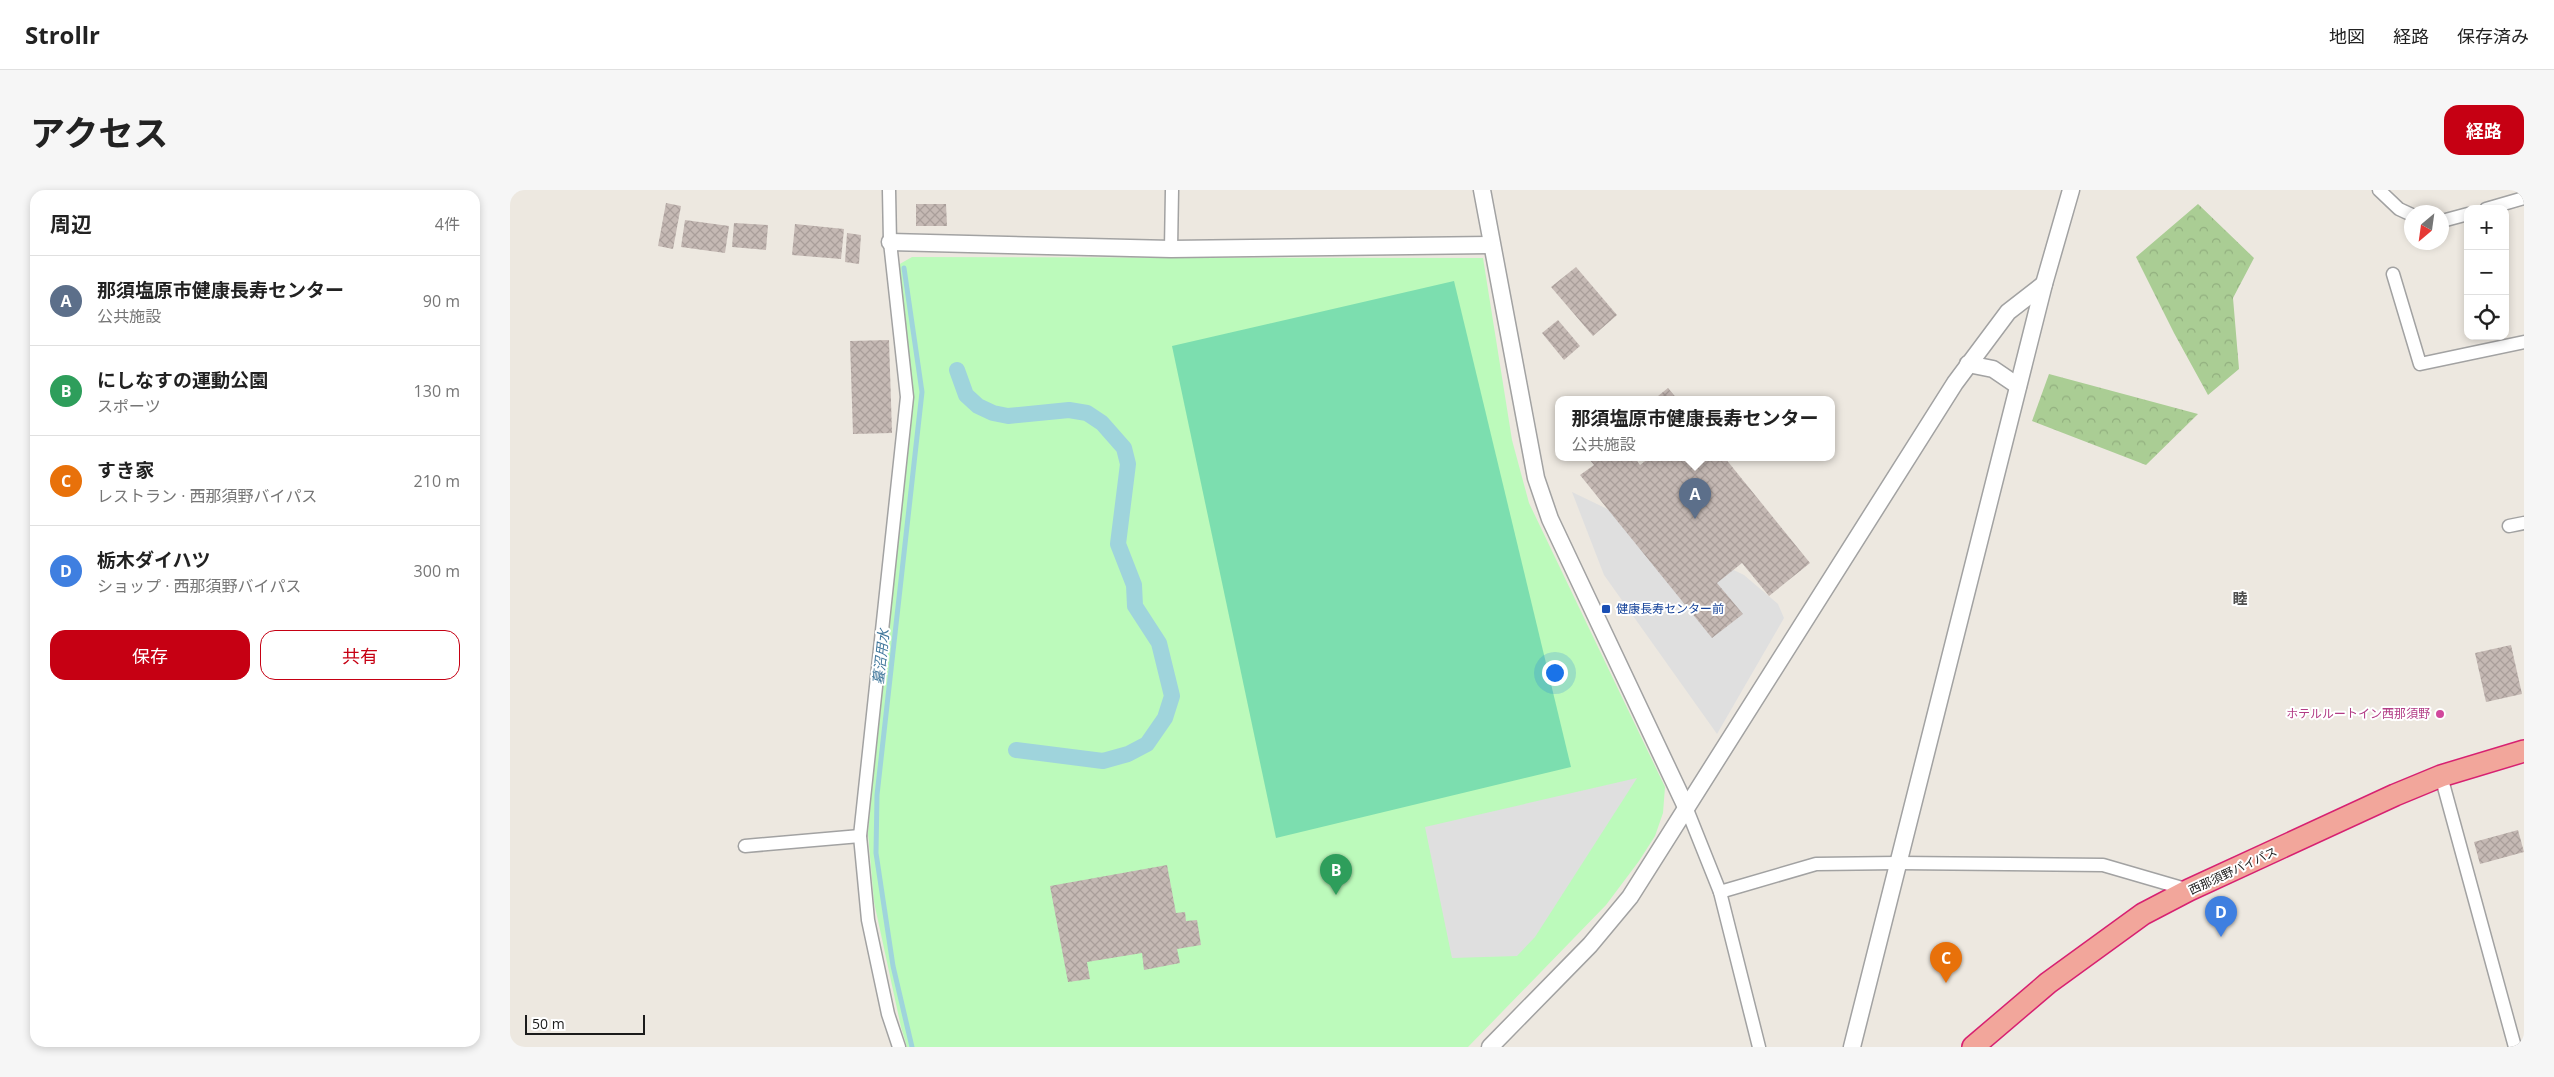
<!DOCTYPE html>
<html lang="ja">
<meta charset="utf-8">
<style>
:root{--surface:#fff;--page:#f6f6f6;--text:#222;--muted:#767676;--line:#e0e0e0;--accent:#c60013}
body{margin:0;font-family:"Open Sans","Noto Sans JP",sans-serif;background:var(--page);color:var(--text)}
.controls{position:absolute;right:15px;top:15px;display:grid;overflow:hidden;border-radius:10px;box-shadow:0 2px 8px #0003}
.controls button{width:45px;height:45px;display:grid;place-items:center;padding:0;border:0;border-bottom:1px solid var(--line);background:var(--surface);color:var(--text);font:25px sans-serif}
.compass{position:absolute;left:1894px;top:15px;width:45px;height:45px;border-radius:50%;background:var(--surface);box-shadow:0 2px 8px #0003;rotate:209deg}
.scale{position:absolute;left:15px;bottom:12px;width:120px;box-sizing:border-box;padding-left:5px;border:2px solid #1b1b1b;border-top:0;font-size:14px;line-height:18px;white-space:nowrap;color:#1b1b1b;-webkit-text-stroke:4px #fff;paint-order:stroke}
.you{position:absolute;left:1044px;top:482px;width:18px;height:18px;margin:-12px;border:4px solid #fff;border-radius:50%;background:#1a73e8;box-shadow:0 0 0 8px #1a73e833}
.badge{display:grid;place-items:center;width:32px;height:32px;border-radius:50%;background:var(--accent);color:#fff;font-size:16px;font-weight:700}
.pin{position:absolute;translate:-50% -41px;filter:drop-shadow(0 1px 2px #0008)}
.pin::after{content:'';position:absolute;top:26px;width:18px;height:15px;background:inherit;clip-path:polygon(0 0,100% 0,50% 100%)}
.popup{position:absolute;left:1045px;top:206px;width:280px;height:65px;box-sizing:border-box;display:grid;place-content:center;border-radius:10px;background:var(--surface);filter:drop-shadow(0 1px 4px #0005);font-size:16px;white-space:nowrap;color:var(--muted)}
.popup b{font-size:19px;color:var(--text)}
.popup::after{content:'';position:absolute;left:50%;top:100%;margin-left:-10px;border:10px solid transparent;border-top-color:var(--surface)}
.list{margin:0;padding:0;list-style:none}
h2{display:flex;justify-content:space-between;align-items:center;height:65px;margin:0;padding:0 20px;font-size:21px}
h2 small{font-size:16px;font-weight:400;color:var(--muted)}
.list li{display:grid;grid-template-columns:32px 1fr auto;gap:15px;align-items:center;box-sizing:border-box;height:90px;padding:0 20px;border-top:1px solid var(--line)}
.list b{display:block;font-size:19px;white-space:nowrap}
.list p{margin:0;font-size:16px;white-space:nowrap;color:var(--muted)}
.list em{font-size:16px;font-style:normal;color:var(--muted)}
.actions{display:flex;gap:10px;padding:15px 20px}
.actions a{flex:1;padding:11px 0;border:1px solid var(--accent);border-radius:15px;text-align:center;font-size:18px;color:var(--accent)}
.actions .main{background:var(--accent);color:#fff}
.icon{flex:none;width:28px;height:28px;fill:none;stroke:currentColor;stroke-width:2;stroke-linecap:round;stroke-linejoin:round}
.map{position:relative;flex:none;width:2014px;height:857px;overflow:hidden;border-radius:15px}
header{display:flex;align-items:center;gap:30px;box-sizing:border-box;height:70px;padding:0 25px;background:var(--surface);border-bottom:1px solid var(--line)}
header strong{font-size:24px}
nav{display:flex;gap:28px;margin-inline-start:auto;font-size:18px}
.intro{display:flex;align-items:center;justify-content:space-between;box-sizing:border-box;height:120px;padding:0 30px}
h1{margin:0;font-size:35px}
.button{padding:12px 22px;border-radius:15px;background:var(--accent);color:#fff;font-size:18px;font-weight:700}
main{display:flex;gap:30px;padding:0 30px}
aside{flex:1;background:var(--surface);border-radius:15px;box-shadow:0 2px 8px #0003}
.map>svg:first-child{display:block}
</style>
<header>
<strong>Strollr</strong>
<nav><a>地図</a><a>経路</a><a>保存済み</a></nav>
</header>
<div class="intro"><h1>アクセス</h1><a class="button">経路</a></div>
<main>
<aside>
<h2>周辺<small>4件</small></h2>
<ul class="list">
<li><span class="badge" style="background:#5c6f8a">A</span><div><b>那須塩原市健康長寿センター</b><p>公共施設</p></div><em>90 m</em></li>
<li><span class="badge" style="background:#2e9e5b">B</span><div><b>にしなすの運動公園</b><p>スポーツ</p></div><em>130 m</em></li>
<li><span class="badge" style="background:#e8710a">C</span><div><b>すき家</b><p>レストラン · 西那須野バイパス</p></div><em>210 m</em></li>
<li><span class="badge" style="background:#3f7fe0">D</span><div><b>栃木ダイハツ</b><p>ショップ · 西那須野バイパス</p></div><em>300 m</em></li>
</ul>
<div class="actions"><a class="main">保存</a><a>共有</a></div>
</aside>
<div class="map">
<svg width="2014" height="857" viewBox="0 0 2014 857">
<defs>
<pattern id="forest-crowns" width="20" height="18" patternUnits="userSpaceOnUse" patternTransform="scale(1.25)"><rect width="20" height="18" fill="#aacd94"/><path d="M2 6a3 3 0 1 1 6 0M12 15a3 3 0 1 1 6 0" fill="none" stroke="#92af7f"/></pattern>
<pattern id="building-cross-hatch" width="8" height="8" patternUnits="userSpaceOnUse" patternTransform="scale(1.25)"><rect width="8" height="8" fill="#c5b9b4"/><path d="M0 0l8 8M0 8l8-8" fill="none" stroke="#a99e9a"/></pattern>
</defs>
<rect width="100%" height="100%" fill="#ede8e0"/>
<!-- forest -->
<g fill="url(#forest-crowns)">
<path d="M 1688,14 L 1744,68 L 1723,108 L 1729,179 L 1698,205 L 1664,143 L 1626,67 Z"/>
<path d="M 1539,184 L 1688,224 L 1636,275 L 1522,231 Z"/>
</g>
<!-- park -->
<path fill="#bcfabb" d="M 402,67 L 973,68 L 1002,250 L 1019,313 L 1155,597 L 1153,623 L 1145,646 L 1129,671 L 1096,715 L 958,857 L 397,857 L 391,837 L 364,712 L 358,643 L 373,477 L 403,207 L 388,75 Z"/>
<!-- pitch -->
<path fill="#7cdeaf" d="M 944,91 L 1061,577 L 766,648 L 662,156 Z"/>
<!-- parking -->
<g fill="#dfdfdf">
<path d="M 1062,302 L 1234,385 L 1268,414 L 1274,428 L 1207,544 L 1094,385 Z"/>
<path d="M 1127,588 L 1025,747 L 1007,766 L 942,768 L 915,637 Z"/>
</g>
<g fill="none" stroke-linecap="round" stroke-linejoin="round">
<!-- stream -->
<path stroke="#9fd4dc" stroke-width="5" d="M 394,78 L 412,202 L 367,605 L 366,663 L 383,776 L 402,857"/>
<!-- canal -->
<path stroke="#9fd4dc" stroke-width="16" d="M 447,180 L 456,205 L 468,216 L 483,223 L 498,226 L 559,220 L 577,223 L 592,233 L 614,258 L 618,274 L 608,354 L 624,395 L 625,416 L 649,453 L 662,506 L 655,528 L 637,554 L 618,564 L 593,571 L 506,560"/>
</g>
<!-- building -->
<g fill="url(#building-cross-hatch)">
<path d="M 156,13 L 171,16 L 163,59 L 148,56 Z"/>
<path d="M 406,14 L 436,14 L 437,36 L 406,36 Z"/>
<path d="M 175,30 L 219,36 L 215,63 L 171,57 Z"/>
<path d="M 224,33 L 258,35 L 256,60 L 222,57 Z"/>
<path d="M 285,34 L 334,39 L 331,69 L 282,65 Z"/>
<path d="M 337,43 L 351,45 L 349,74 L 335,72 Z"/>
<path d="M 1066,77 L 1107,125 L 1083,146 L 1041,97 Z"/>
<path d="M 1048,130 L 1070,156 L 1054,170 L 1032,143 Z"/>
<path d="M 379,150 L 382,243 L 343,244 L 340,151 Z"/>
<path d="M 1158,198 L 1168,210 L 1143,210 Z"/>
<path d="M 1078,268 L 1125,268 L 1130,275 L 1139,268 L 1215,268 L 1300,373 L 1259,406 L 1232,373 L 1207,393 L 1233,424 L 1202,448 L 1070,285 L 1084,275 Z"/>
<path d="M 2001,455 L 2012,504 L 1976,512 L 1965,463 Z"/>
<path d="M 2008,640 L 2014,662 L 1970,674 L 1964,652 Z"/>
<path d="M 657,675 L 666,723 L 675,722 L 676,731 L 687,730 L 691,755 L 667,759 L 670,773 L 634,780 L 632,763 L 577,772 L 580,789 L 558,792 L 540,696 Z"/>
</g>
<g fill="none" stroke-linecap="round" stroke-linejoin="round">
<defs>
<g id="minor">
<path d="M 379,0 L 380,52 L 397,207 L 350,646 L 358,730 L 378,824 L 389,857"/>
<path d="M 1869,0 L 1889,19 L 1902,25"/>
<path d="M 1976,19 L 2014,8"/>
<path d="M 1932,31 L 1958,24"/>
<path d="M 661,59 L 662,0"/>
<path d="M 1883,84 L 1910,174 L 2014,152"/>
<path d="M 1999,336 L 2014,333"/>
<path d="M 1931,586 L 2005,857"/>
<path d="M 1176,617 L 1210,702 L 1249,857"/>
<path d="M 235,656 L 350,646"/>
<path d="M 1210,702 L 1306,674 L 1388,673 L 1593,675 L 1679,700"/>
</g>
<g id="tertiary">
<path d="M 972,0 L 1026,288 L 1040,329 L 1176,617"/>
<path d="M 380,52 L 661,59 L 980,55"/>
<path d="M 1458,174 L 1483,179 L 1508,196"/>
<path d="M 980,857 L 1080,755 L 1120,707 L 1445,193 L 1498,122 L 1534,94"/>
<path d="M 1342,857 L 1534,94 L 1561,0"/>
</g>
<path id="trunk" d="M 1463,857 L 1538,793 L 1633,724 L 1679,700 L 1885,605 L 1931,586 L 2014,561"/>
</defs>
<!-- minor casing -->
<use href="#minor" stroke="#a2a2a2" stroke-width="15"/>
<!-- tertiary casing -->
<use href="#tertiary" stroke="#a2a2a2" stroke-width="19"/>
<!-- trunk casing -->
<use href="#trunk" stroke="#d72171" stroke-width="24"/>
<!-- minor -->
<use href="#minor" stroke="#fff" stroke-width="12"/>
<!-- tertiary -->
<use href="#tertiary" stroke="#fff" stroke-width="16"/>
<!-- trunk -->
<use href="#trunk" stroke="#f2a69b" stroke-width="21"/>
</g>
<!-- markers -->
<rect fill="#1a4fb4" stroke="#fff" stroke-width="2" x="1091" y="414" width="10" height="10" rx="2.5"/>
<circle fill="#d1479c" stroke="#fff" stroke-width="2" cx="1930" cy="524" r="5"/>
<g text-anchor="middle" stroke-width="4" stroke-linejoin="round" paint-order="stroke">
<!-- transit labels -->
<g font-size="12" fill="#164399" stroke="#fff" text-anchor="start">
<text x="1106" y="423">健康長寿センター前</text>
</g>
<!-- hotel labels -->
<g font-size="12" fill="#b23c85" stroke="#fff" text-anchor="end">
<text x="1920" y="528">ホテルルートイン西那須野</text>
</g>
<!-- street labels -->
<g font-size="12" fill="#1b1b1b" stroke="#fff">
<text transform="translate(1723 681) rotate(-25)" y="4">西那須野バイパス</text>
</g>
<!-- water labels -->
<g font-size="14" font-style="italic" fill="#42789c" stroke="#fff">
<text transform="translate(371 467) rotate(-84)" y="5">蟇沼用水</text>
</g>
<!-- quarter labels -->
<g font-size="15" font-weight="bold" fill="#4e4e4e" stroke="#fff">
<text x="1730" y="414">睦</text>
</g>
</g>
</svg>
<div class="controls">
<button>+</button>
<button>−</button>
<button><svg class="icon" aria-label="locate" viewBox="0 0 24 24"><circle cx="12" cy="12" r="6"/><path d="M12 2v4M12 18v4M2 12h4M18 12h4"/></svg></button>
</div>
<svg class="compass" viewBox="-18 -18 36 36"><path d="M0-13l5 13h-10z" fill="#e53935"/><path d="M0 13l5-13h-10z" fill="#767676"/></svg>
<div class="scale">50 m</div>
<div class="you"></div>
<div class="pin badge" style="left:1185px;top:329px;background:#5c6f8a">A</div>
<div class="popup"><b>那須塩原市健康長寿センター</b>公共施設</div>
<div class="pin badge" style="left:826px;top:705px;background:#2e9e5b">B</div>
<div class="pin badge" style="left:1436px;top:793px;background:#e8710a">C</div>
<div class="pin badge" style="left:1711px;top:747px;background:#3f7fe0">D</div>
</div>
</main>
